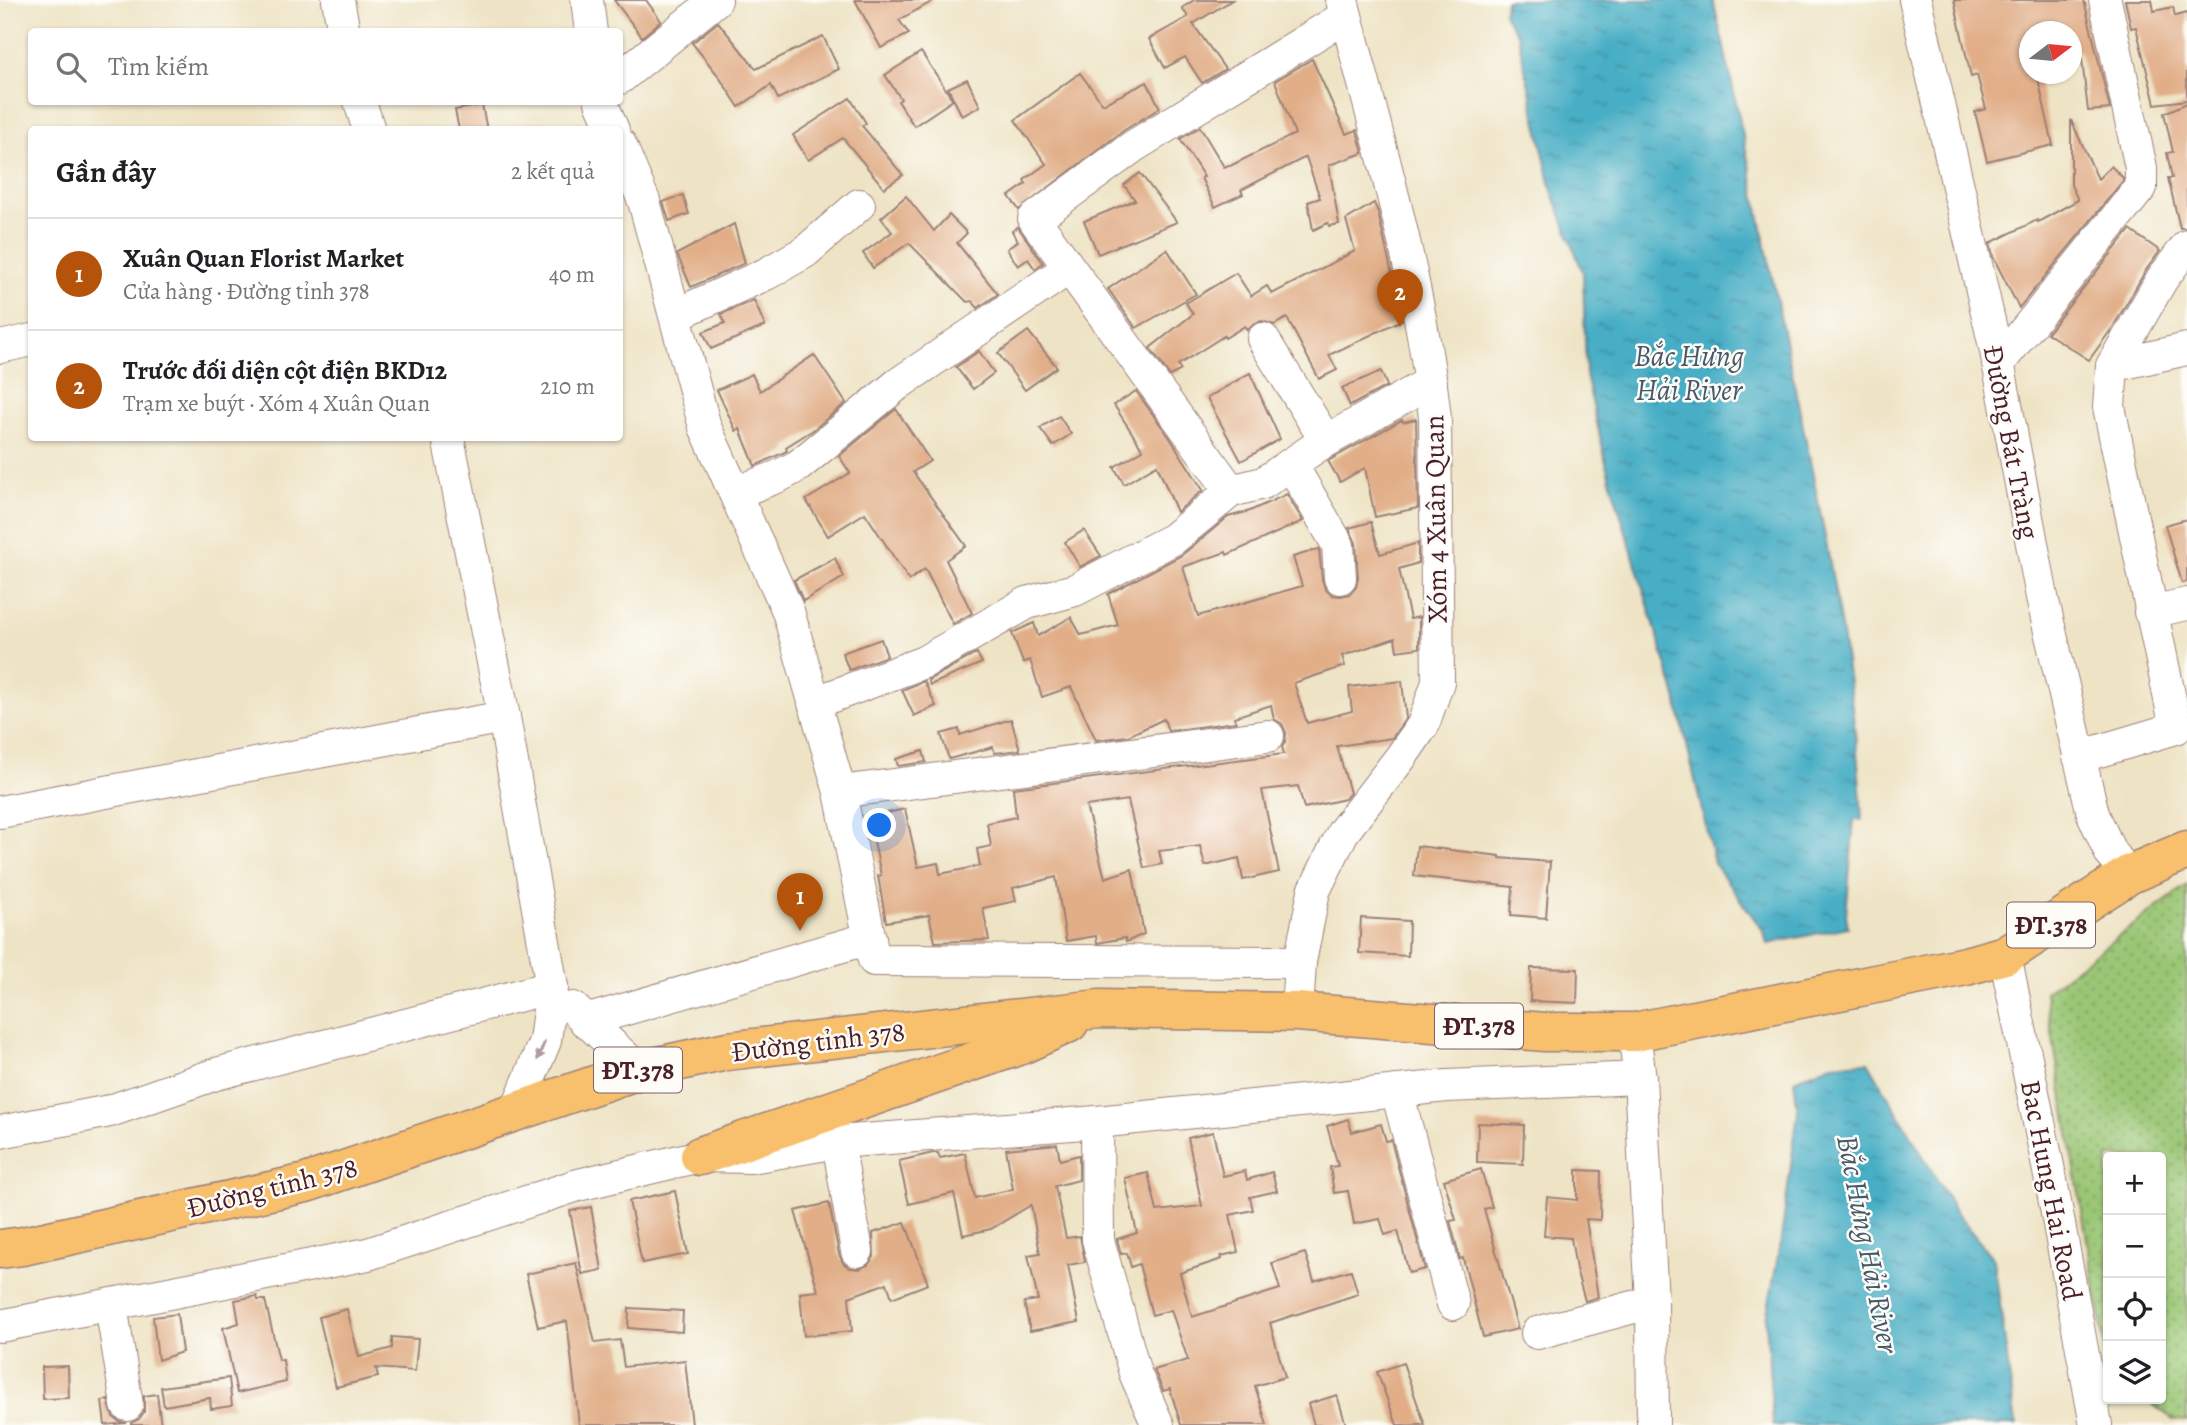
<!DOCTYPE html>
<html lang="vi">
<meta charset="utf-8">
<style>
:root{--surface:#fff;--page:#f2f2f2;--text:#202124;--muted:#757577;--line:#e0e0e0;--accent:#b45309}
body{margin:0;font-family:Alegreya,serif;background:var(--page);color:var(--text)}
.controls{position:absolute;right:21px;bottom:21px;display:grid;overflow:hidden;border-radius:7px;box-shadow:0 2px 5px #0004}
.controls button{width:63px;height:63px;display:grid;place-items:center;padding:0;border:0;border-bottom:2px solid var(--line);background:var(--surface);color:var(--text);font:35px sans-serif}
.compass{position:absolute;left:2019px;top:21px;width:63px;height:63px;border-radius:50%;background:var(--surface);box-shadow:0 2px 5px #0004;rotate:74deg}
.you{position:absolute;left:880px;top:826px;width:24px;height:24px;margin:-18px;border:5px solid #fff;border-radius:50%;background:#1a73e8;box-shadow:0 0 0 10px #1a73e833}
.badge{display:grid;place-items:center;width:46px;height:46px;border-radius:50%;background:var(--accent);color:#fff;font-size:23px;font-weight:700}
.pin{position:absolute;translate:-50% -58px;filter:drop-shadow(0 2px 4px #0008)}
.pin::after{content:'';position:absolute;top:37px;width:24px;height:21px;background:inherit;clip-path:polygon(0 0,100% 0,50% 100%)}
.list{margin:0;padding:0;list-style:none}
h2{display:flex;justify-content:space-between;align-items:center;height:91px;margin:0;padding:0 28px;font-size:30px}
h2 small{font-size:23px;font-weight:400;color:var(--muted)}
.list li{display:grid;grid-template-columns:46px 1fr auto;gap:21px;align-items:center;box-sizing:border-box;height:112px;padding:0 28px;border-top:2px solid var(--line)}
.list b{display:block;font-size:26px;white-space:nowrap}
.list p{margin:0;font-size:23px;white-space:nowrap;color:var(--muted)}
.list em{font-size:23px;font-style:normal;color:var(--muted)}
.icon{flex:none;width:38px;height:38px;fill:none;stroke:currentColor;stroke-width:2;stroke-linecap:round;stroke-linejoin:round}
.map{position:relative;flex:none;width:2187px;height:1425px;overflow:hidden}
.search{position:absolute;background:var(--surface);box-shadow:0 2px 5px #0004;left:28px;top:28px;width:595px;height:77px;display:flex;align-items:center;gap:18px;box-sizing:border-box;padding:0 24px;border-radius:7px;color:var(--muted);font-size:26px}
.panel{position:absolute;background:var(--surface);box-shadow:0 2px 5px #0004;left:28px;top:126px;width:595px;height:315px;border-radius:7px}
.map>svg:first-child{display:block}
</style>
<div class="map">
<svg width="2187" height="1425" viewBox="0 0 2187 1425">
<defs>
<pattern id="garden-dots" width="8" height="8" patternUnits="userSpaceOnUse" patternTransform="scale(1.75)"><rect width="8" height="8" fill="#9ac674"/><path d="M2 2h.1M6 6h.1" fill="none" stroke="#80a05f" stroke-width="1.8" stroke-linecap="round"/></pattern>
<pattern id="water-ripples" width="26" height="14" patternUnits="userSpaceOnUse" patternTransform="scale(1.75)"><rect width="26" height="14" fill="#46aec5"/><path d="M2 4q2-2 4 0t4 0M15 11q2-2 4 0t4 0" fill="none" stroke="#3c8da0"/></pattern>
</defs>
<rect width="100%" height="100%" fill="#fdfcf7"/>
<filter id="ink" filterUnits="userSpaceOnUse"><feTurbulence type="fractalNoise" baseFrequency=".0143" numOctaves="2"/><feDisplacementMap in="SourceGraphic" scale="14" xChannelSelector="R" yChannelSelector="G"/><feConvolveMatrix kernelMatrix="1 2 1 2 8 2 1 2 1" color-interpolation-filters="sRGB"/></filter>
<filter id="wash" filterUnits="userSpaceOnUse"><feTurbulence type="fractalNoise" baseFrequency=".00686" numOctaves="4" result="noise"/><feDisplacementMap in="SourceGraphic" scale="28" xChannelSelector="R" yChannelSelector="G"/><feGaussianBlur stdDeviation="1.57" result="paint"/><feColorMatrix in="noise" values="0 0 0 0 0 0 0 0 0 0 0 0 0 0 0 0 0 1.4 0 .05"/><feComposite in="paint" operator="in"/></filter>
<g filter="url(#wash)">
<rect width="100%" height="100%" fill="#eee3c4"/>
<!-- garden -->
<path fill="url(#garden-dots)" stroke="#727250" stroke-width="2" d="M 2187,885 L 2187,1421 L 2173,1420 L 2146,1399 L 2161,1399 L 2161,1157 L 2108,1157 L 2108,1364 L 2045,992 Z"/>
<!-- water -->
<g fill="url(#water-ripples)" stroke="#486678" stroke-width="2">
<path d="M 1506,0 L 1713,0 C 1741,117 1763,236 1788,354 C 1820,508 1854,663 1862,820 L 1854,820 L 1846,915 L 1848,927 L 1767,944 L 1764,932 L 1714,863 L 1676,697 L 1609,476 L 1586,375 L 1583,273 L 1551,188 L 1518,36 L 1504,14 Z"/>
<path d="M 1868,1062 L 1957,1214 L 1994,1260 L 2016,1425 L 1773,1425 L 1766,1319 L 1781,1240 L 1798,1112 L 1794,1080 L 1832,1064 Z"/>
</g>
<g id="blocks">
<!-- building -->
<g fill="#e1ae88">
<path d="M 614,0 L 646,0 L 661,21 L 642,37 Z"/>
<path d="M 855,0 L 935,0 L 899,20 L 909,34 L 881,48 Z"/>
<path d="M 1194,0 L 1232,0 L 1193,24 L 1225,69 L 1202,83 L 1185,57 L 1165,68 L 1149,39 L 1188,17 L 1182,8 Z"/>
<path d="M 1954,0 L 2084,0 L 2110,109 L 2088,111 L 2081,51 L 2071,54 L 2071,32 L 2029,32 L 2029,74 L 2037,74 L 2053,145 L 1987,161 L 1975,112 L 1986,109 L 1977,75 L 1971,77 Z"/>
<path d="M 2125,0 L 2152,0 L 2154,11 L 2173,7 L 2175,16 L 2187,13 L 2187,100 L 2155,104 L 2136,27 L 2131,28 Z"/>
<path d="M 718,22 L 756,69 L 823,36 L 839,69 L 778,99 L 771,85 L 739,107 L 717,74 L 692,43 Z"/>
<path d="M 921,52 L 953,100 L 914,126 L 898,101 L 901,99 L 885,75 Z"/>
<path d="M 1312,59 L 1346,134 L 1357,130 L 1363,153 L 1329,165 L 1339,224 L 1329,226 L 1328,223 L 1313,230 L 1308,202 L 1320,198 L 1306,157 L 1241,190 L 1243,194 L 1215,207 L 1201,178 L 1204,177 L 1180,139 L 1200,127 L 1224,167 L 1229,165 L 1230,166 L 1295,134 L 1275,81 Z"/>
<path d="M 1080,73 L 1103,104 L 1147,82 L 1160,108 L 1123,131 L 1019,210 L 1009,196 L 1026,184 L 1024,180 L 1046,164 L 1015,120 Z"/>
<path d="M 967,79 L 980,106 L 962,116 L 948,88 Z"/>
<path d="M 850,98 L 866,123 L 862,126 L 903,175 L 884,188 L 843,138 L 808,160 L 793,135 Z"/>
<path d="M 2187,103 L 2187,228 L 2180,228 L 2168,178 L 2172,178 L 2167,153 L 2173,152 L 2164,113 Z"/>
<path d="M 482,105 L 487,130 L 459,130 L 455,110 Z"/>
<path d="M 2071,120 L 2098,179 L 2111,166 L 2123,178 L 2123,181 L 2019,308 L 1993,257 L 1990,243 L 2037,220 L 2038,222 L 2078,200 L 2071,185 Z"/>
<path d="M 1140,173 L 1177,222 L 1098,254 L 1084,221 L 1135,200 L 1124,185 Z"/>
<path d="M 683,195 L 689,214 L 669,221 L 663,202 Z"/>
<path d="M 906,196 L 934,231 L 949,215 L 967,233 L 957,243 L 998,294 L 978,308 L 972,301 L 967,302 L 909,243 L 873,268 L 863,253 L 892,232 L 881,218 Z"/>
<path d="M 1374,203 L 1378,212 L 1402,320 L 1329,355 L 1337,370 L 1319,379 L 1287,318 L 1274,325 L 1262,321 L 1253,324 L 1247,330 L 1245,326 L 1225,338 L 1224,336 L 1178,365 L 1181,370 L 1170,376 L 1150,348 L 1193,314 L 1186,303 L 1236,273 L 1251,296 L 1267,286 L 1272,294 L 1355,251 L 1346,220 Z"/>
<path d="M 734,224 L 745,263 L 691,287 L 677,254 Z"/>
<path d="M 1018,227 L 1043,263 L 1035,269 L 1028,259 L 1018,266 L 1007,249 L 1018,241 L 1012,231 Z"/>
<path d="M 2130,230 L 2160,251 L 2146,270 L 2113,327 L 2089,360 L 2047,333 Z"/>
<path d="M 1167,249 L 1196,294 L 1136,328 L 1108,289 Z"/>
<path d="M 754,300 L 765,326 L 711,349 L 703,332 L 725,323 L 721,314 Z"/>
<path d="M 1028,331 L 1057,367 L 1025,390 L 998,353 Z"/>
<path d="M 979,351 L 994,373 L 973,389 L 956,367 Z"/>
<path d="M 814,355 L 846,403 L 813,430 L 786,447 L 787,451 L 755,466 L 740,429 L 736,431 L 717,390 L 752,374 L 760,391 Z"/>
<path d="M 1381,371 L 1387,386 L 1350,406 L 1342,388 Z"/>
<path d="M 1250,373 L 1280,439 L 1241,461 L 1207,398 Z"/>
<path d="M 1136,391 L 1170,438 L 1203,490 L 1177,512 L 1157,465 L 1124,484 L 1114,467 L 1143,450 L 1114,405 Z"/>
<path d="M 896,409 L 930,461 L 913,472 L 966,546 L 946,560 L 972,613 L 953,624 L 925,569 L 909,580 L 865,513 L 828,536 L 806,500 L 850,473 L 839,456 Z"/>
<path d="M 1059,416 L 1071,434 L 1053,446 L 1040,428 Z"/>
<path d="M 1416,419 L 1418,508 L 1375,517 L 1365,468 L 1340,482 L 1328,461 L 1402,420 L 1403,422 Z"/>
<path d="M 1287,494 L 1303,521 L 1227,555 L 1226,552 L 1183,567 L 1198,616 L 1302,586 L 1293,557 L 1319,549 L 1322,579 L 1325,589 L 1332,595 L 1340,596 L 1350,594 L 1356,587 L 1358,577 L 1356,543 L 1349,528 L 1371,522 L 1380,554 L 1418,543 L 1418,563 L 1399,569 L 1410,619 L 1419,617 L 1419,648 L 1397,651 L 1395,638 L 1342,656 L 1345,666 L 1294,683 L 1307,723 L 1352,711 L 1349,687 L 1402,681 L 1406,718 L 1392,738 L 1337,746 L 1350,793 L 1345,799 L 1304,808 L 1298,786 L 1262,790 L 1279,872 L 1243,880 L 1239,858 L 1205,866 L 1200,846 L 1159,851 L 1162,864 L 1144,868 L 1128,800 L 1086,806 L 1105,878 L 1132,869 L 1144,934 L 1126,942 L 1125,938 L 1097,943 L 1096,936 L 1066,941 L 1056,877 L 1013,888 L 1016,901 L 983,908 L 989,940 L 935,942 L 929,915 L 886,922 L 878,876 L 881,875 L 869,817 L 905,809 L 918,867 L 938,863 L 940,874 L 980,866 L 977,849 L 991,846 L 987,823 L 1016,817 L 1013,788 L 1284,754 L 1282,747 L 1285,742 L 1286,733 L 1282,724 L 1274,719 L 1271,705 L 1234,717 L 1236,722 L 1168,731 L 1164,719 L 1128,736 L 1096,740 L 1071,687 L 1042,697 L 1030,660 L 1023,663 L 1012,633 L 1034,623 L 1038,636 L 1071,617 L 1081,635 L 1118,625 L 1108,594 L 1182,555 L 1228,517 L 1250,511 Z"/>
<path d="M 2187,519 L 2187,582 L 2182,583 L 2165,525 Z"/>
<path d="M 1084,530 L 1101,556 L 1080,567 L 1065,542 Z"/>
<path d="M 835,558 L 844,577 L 803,601 L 794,580 Z"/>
<path d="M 881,639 L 887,656 L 849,670 L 842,653 Z"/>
<path d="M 977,653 L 982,663 L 930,685 L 928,680 Z"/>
<path d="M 924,681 L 936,706 L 914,716 L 902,690 Z"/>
<path d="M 1011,719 L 1020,750 L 995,753 L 993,747 L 949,759 L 941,734 L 959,729 L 960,735 Z"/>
<path d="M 923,751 L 926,762 L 898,766 L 896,759 Z"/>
<path d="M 1417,846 L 1500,856 L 1500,858 L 1550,862 L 1546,918 L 1511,915 L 1513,887 L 1414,876 Z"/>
<path d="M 1361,918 L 1409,921 L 1408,956 L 1359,953 Z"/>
<path d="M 1531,968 L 1578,969 L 1577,1003 L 1530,1001 Z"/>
<path d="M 1348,1119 L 1352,1132 L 1381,1124 L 1386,1141 L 1391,1140 L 1425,1269 L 1409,1273 L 1398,1231 L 1385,1235 L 1380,1219 L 1354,1224 L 1348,1191 L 1334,1193 L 1330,1167 L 1338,1166 L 1327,1126 Z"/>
<path d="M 1478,1123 L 1524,1125 L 1523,1164 L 1477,1162 Z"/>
<path d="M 1213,1132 L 1223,1176 L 1245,1171 L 1247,1180 L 1272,1172 L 1277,1191 L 1250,1197 L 1253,1210 L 1230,1215 L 1238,1252 L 1221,1256 L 1222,1259 L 1180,1273 L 1192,1317 L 1280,1289 L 1272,1263 L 1305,1253 L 1314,1281 L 1351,1270 L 1358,1294 L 1270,1323 L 1285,1377 L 1255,1386 L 1267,1425 L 1181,1425 L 1170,1389 L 1163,1391 L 1154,1370 L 1188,1360 L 1171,1310 L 1152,1315 L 1139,1264 L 1131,1267 L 1127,1253 L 1121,1254 L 1117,1239 L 1137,1233 L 1125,1178 L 1148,1173 L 1157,1211 L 1202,1206 L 1188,1138 Z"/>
<path d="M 1057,1144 L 1060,1160 L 1079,1155 L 1079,1180 L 1055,1186 L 1066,1238 L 1080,1236 L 1085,1262 L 1068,1265 L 1079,1322 L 1030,1331 L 1024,1302 L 1038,1300 L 1028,1255 L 1040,1253 L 1031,1205 L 991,1229 L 963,1235 L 954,1193 L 909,1204 L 899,1161 L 933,1153 L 938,1153 L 940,1158 L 965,1153 L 975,1198 L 1013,1189 L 1006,1149 Z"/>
<path d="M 1481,1169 L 1492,1207 L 1484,1209 L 1518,1329 L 1483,1337 L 1463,1258 L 1460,1259 L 1450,1221 L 1456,1220 L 1444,1180 Z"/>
<path d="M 1577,1170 L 1601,1171 L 1600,1220 L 1586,1219 L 1598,1297 L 1585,1301 L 1576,1269 L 1571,1238 L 1544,1236 L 1547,1197 L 1577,1200 Z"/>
<path d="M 675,1191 L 688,1254 L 642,1263 L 629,1201 Z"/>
<path d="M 829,1203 L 839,1254 L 843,1263 L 850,1268 L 859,1269 L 868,1265 L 874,1257 L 873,1233 L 905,1222 L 928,1284 L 892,1298 L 887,1283 L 849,1297 L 852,1331 L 804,1336 L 800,1293 L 818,1291 L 795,1211 Z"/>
<path d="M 591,1207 L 602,1270 L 582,1274 L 570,1211 Z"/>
<path d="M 576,1263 L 595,1343 L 620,1340 L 624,1367 L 685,1360 L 692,1425 L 579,1425 L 567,1321 L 538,1327 L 526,1274 Z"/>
<path d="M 257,1296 L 258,1300 L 265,1300 L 279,1360 L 283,1360 L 286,1382 L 237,1393 L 223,1328 L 239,1323 L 235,1300 Z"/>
<path d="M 629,1308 L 683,1311 L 682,1332 L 628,1328 Z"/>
<path d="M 347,1309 L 359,1357 L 392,1348 L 392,1337 L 418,1339 L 415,1371 L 376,1368 L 378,1377 L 336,1387 L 319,1317 Z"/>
<path d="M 177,1314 L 182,1352 L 158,1360 L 153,1317 Z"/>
<path d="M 1403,1363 L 1425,1425 L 1397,1425 L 1377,1372 Z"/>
<path d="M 68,1366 L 69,1398 L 43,1399 L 42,1367 Z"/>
<path d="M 229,1378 L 232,1406 L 211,1409 L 210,1398 L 164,1406 L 161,1387 Z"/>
<path d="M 157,1394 L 161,1425 L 131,1425 L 131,1423 L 139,1419 L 144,1412 L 144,1396 Z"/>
<path d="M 1337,1395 L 1346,1425 L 1314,1425 L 1308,1404 Z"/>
<path d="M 108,1400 L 113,1417 L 120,1422 L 127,1423 L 105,1425 L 102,1401 Z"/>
</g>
</g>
</g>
<g filter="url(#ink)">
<use href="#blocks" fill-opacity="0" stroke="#9c8178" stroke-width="2"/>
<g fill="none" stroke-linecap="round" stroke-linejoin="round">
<defs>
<g id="minor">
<path d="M 338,0 L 344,32"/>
<path d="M 587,0 L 591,32"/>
<path d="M 1915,0 L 1996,351 L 2042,597 L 2093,814 L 2111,854 L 2130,874"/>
<path d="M 1346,16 L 1134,146 L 1034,219 L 1231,491 L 1263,483 L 1319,445 L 1431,382"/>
<path d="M 620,78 L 716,0"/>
<path d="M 360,102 L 369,130"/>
<path d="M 601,102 L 613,130"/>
<path d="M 620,144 L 644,201 L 705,427 L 788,611 L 840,792 L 874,960 L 1300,962"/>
<path d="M 675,315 L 766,274 L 805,252 L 859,205"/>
<path d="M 1263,339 L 1326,441"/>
<path d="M 0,347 L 32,340"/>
<path d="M 1998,364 L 2141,187 L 2141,168 L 2105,0"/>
<path d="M 2112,366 L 2187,349"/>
<path d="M 448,438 L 504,717 L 552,987 L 545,1041 L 516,1111"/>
<path d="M 1291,464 L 1338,545 L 1340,578"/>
<path d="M 735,493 L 779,476 L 798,466 L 898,384 L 1069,268"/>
<path d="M 2150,612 L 2187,604"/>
<path d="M 814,703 L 924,662 L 1027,603 L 1075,590 L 1173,539 L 1231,491"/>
<path d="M 2079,757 L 2176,728 L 2109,407 L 2112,366 L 2162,279 L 2187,246"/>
<path d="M 840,792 L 1268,736"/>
<path d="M 0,812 L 504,717"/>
<path d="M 2005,955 L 2052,1186 L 2096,1425"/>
<path d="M 573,1008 L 639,1070"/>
<path d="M 1297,1012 L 1300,962 L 1314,891 L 1343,832 L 1401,757 L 1423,725 L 1438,682 L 1435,418 C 1420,278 1377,137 1342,0"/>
<path d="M 585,1021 L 870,938"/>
<path d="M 1634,1032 L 1640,1078 L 1652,1302 L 1653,1425"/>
<path d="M 1397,1091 L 1453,1304"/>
<path d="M 1097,1122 L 1098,1240 L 1135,1373 L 1158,1425"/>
<path d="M 0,1132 L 110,1111 L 216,1074 L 552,987"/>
<path d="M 838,1142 L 857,1251"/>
<path d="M 111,1305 L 127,1405"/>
<path d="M 0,1326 L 368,1254 L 578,1185 L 700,1156 L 751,1157 L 838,1142 L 1097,1122 L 1447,1086 L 1640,1078"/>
<path d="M 1537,1333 L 1652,1302"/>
</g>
<g id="major">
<path d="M 700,1156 L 1021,1045 L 1069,1023"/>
<path d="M 0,1249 L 23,1246 L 306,1183 L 639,1070 L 727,1051 L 1099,1009 L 1297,1012 L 1545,1032 L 1634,1032 L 1966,966 L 2005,955 L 2130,874 L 2187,850"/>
</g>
</defs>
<!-- minor casing -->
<use href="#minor" stroke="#9c8178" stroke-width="34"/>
<!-- major casing -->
<use href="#major" stroke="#9c8178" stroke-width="41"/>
<!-- minor -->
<use href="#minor" stroke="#fff" stroke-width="32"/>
<!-- major -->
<use href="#major" stroke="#f8bf6c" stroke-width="38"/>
</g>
<!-- one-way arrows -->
<defs><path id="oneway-solid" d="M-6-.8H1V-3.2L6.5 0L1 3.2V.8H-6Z" transform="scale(1.75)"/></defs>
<use fill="#ae9aa0" href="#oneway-solid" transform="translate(541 1051) rotate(112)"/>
</g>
<g text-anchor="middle" stroke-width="5" stroke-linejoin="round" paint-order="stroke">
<!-- shield labels -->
<g fill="#fdfcf7" stroke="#806168" stroke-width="2">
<rect x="2007" y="902.5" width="88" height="45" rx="5"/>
<rect x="1435" y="1003.5" width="88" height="45" rx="5"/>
<rect x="594" y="1047.5" width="88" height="45" rx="5"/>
</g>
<g font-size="26" font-weight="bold" fill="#4a1f2b">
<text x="2051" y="934">ĐT.378</text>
<text x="1479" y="1035">ĐT.378</text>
<text x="638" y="1079">ĐT.378</text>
</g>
<!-- street labels -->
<g font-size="28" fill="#4a1f2b" stroke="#fdfcf7">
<text transform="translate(2012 442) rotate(79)" y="10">Đường Bát Tràng</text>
<text transform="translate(1435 519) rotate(-91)" y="10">Xóm 4 Xuân Quan</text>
<text transform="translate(818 1041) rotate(-7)" y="10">Đường tỉnh 378</text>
<text transform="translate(272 1187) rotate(-14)" y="10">Đường tỉnh 378</text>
<text transform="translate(2052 1190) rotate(79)" y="10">Bac Hung Hai Road</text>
</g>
<!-- water labels -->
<g font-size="30" font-style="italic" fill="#485869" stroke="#fdfcf7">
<text x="1689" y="366">Bắc Hưng<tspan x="1689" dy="34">Hải River</tspan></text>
<text transform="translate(1868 1244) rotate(79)" y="10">Bắc Hưng Hải River</text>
</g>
</g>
</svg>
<div class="controls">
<button>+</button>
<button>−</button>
<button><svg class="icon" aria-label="locate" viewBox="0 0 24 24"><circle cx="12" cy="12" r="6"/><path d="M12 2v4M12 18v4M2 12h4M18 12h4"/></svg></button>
<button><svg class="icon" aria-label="layers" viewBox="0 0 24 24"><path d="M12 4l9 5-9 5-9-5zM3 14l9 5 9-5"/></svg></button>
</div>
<svg class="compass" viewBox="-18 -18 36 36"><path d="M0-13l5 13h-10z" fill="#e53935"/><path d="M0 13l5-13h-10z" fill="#757577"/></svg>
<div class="you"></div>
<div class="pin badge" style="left:800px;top:931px">1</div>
<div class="pin badge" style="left:1400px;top:327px">2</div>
<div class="search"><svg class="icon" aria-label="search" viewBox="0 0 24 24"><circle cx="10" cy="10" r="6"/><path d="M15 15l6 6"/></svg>Tìm kiếm</div>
<section class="panel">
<h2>Gần đây<small>2 kết quả</small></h2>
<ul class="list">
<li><span class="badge">1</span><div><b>Xuân Quan Florist Market</b><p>Cửa hàng · Đường tỉnh 378</p></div><em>40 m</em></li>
<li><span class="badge">2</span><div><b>Trước đối diện cột điện BKD12</b><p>Trạm xe buýt · Xóm 4 Xuân Quan</p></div><em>210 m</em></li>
</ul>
</section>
</div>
